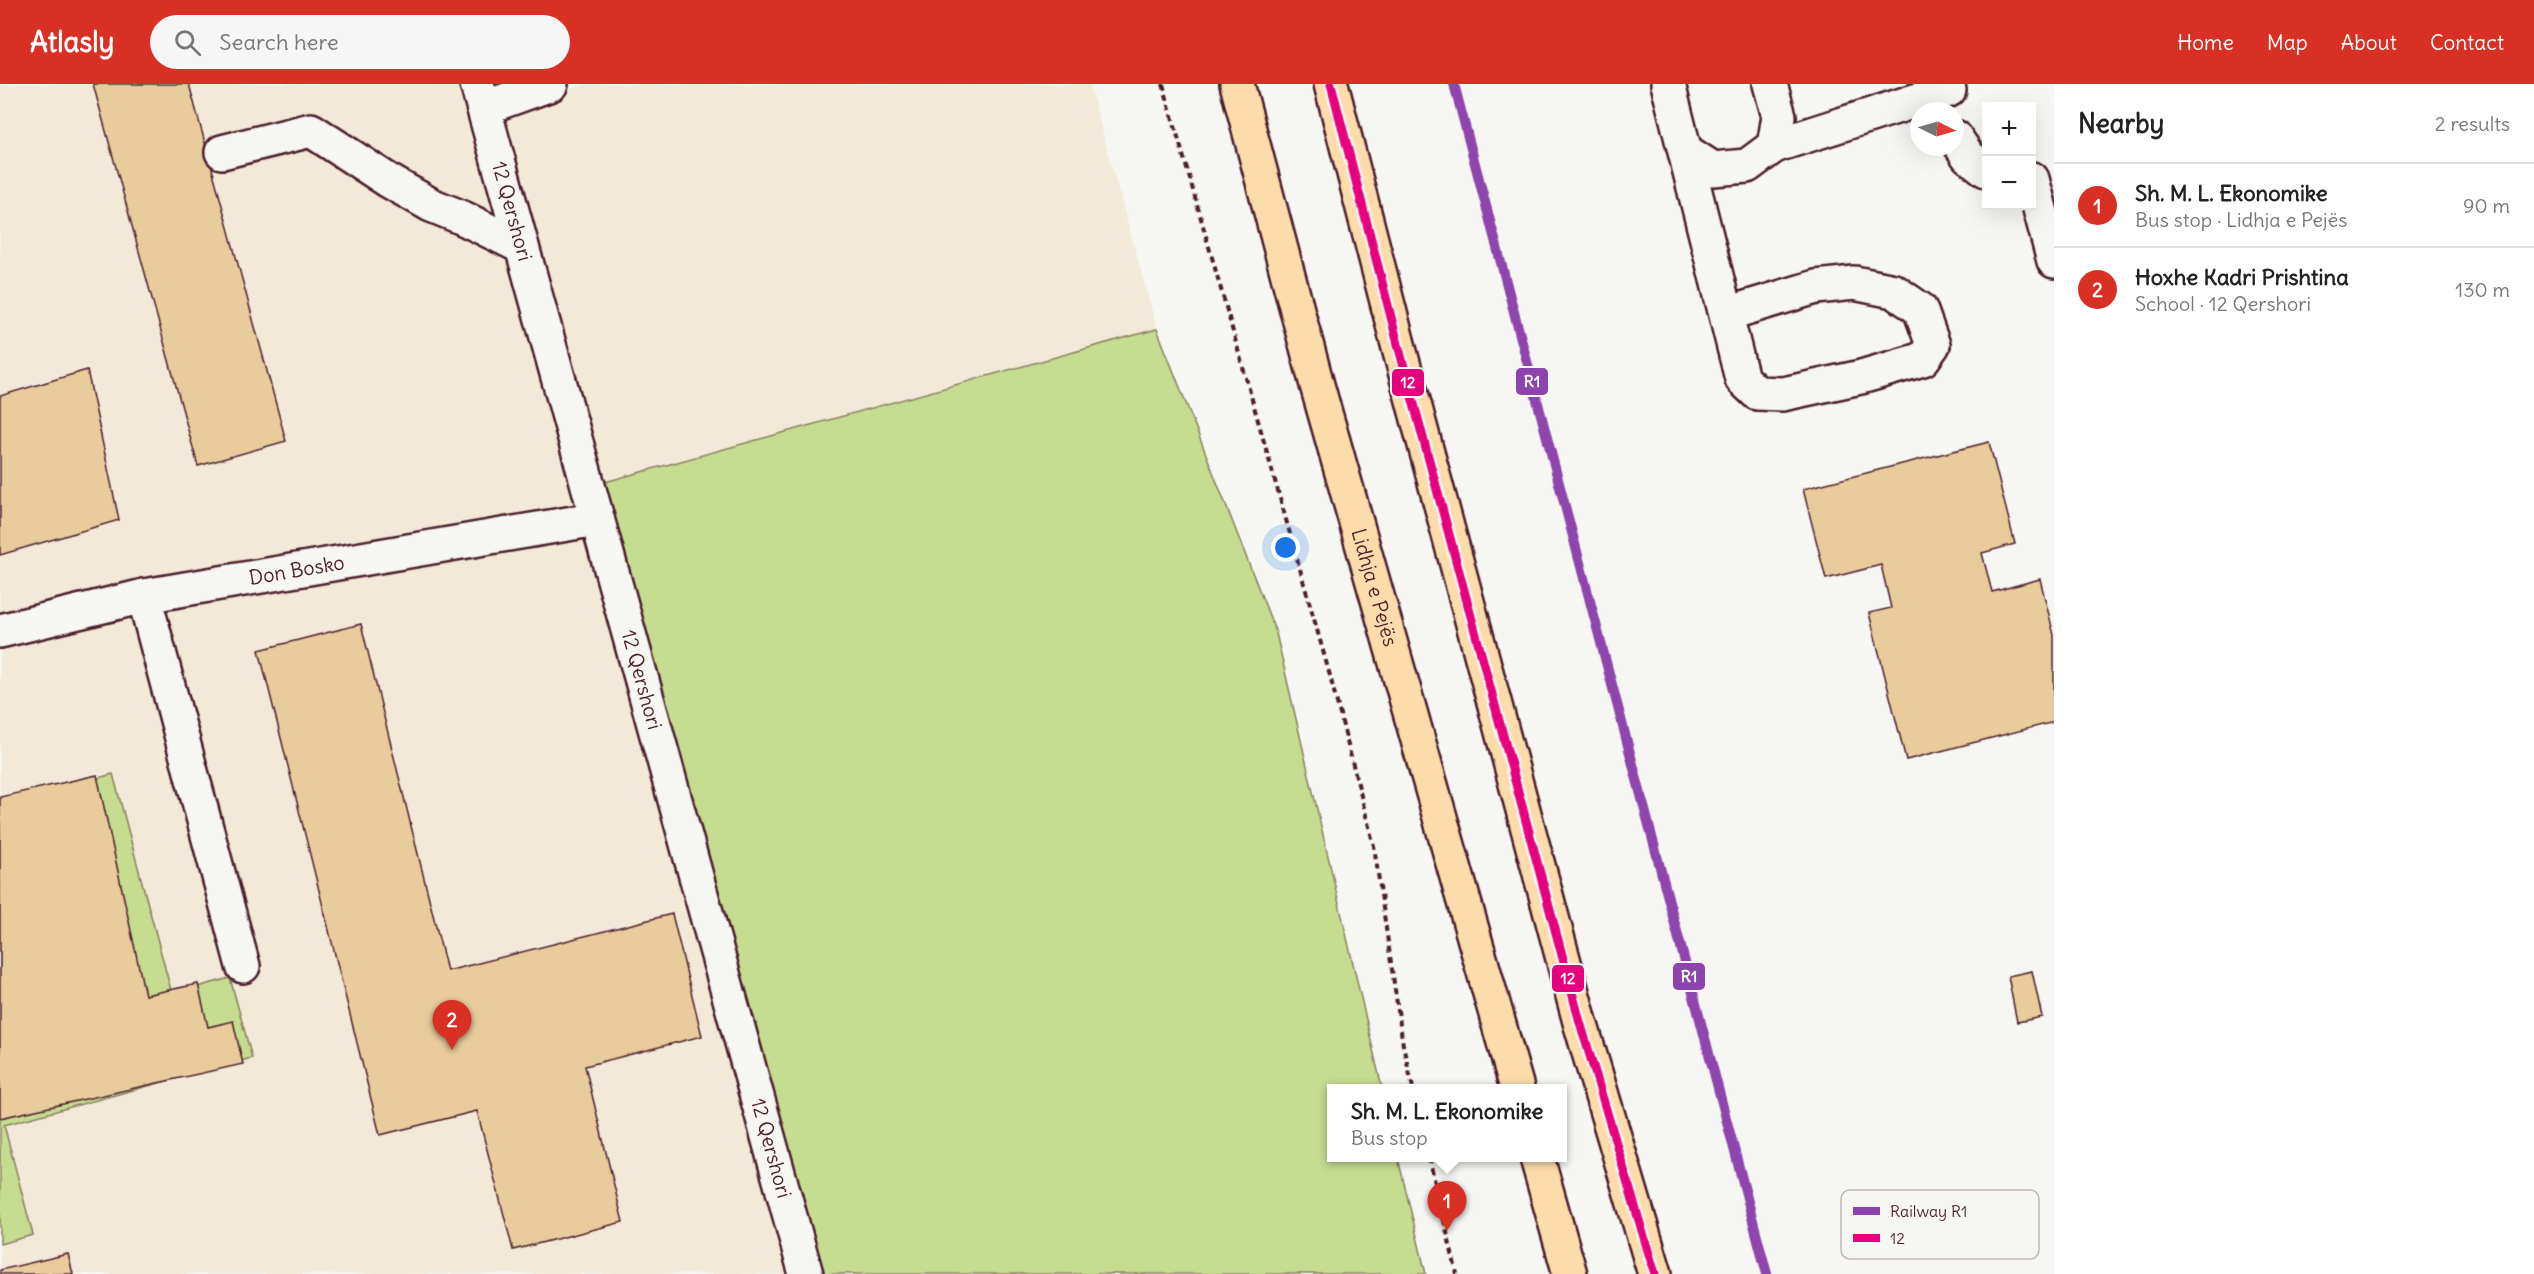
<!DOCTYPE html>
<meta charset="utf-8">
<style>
:root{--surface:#fff;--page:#f6f6f6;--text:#222;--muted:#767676;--line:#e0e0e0;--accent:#d93025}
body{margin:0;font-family:Delius,sans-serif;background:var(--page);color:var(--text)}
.controls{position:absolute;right:18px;top:18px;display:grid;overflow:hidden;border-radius:0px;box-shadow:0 6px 24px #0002}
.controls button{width:54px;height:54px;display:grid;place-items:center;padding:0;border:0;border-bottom:2px solid var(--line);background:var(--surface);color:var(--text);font:30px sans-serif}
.compass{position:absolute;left:1910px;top:18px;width:54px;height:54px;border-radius:50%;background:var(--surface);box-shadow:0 6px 24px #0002;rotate:95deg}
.you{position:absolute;left:1286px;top:464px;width:21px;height:21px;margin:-15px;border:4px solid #fff;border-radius:50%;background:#1a73e8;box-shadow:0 0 0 9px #1a73e833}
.badge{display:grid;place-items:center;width:39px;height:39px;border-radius:50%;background:var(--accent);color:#fff;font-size:20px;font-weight:700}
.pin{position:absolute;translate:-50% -50px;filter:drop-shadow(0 2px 3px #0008)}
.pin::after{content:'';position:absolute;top:32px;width:21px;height:18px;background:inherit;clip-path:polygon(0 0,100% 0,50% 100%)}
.popup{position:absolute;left:1327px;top:1000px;width:240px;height:78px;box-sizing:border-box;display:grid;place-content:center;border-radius:0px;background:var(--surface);filter:drop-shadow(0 2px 4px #0005);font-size:20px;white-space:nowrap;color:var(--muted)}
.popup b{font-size:22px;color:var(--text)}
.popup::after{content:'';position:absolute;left:50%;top:100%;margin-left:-12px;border:12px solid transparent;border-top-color:var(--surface)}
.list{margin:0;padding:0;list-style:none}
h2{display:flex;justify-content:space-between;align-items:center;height:78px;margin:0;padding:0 24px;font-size:26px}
h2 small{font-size:20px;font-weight:400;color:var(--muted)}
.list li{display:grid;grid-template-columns:39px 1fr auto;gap:18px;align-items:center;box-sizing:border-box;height:84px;padding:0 24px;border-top:2px solid var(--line)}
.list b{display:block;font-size:22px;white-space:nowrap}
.list p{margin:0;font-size:20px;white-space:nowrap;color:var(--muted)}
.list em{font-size:20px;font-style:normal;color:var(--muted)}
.icon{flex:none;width:33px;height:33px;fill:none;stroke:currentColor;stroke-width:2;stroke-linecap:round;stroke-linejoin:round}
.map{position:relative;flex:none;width:2054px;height:1190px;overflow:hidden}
header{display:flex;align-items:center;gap:36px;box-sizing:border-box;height:84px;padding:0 30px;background:var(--accent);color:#fff}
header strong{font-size:28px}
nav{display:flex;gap:33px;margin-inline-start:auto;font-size:21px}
.search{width:420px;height:54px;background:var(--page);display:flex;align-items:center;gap:15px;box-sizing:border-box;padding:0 21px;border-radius:33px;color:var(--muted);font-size:22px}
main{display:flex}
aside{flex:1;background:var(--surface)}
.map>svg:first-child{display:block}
</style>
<header>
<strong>Atlasly</strong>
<div class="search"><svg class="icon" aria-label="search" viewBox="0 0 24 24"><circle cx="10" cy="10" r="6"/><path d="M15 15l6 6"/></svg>Search here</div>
<nav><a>Home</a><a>Map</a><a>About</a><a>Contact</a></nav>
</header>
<main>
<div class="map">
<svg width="2054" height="1190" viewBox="0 0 2054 1190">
<rect width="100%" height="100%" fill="#f6f6f2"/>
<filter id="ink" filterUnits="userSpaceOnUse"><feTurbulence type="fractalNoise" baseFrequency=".0167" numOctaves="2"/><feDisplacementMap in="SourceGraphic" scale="12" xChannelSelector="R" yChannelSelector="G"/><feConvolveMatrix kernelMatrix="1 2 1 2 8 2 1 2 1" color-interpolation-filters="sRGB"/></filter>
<g filter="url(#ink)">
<!-- built -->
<g fill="#f2e9d8">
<path d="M 0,0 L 537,0 L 487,14 L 811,1190 L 0,1190 Z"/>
<path d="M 590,0 L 1089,0 L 1157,245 L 605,398 L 503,24 Z"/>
</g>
<!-- green -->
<g fill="#c6dc91" stroke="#887e5e" stroke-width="1.5">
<path d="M 1157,245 L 1276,549 L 1382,1004 L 1332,1004 L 1332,1074 L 1398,1074 L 1426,1190 L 811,1190 L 783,1097 L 605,398 Z"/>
<path d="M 113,690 L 172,910 L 230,894 L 252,974 L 4,1041 L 33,1151 L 0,1160 L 0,721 Z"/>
</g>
<!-- building -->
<g fill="#e8cc9c" stroke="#4a1f2b" stroke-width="1.5">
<path d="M 93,0 L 189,0 L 286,357 L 198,382 Z"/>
<path d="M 87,286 L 119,436 L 0,471 L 0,312 Z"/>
<path d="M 1989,358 L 2015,460 L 1982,469 L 1992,508 L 2040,495 L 2054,551 L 2054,638 L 1906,676 L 1869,529 L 1891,524 L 1881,481 L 1826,495 L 1803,405 Z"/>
<path d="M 361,540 L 447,887 L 672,830 L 702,952 L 585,982 L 623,1138 L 513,1166 L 477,1027 L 380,1051 L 259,566 Z"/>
<path d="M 97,691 L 145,911 L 198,900 L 208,943 L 233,937 L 243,980 L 0,1034 L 0,713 Z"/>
<path d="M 2032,887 L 2042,933 L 2017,938 L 2008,892 Z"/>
<path d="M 68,1170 L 73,1190 L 0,1190 L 0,1186 Z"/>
</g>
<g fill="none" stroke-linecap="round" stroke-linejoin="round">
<defs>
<g id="minor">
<path id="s1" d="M 477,0 L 806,1190"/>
<path d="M 1668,0 L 1742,295 L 1757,309 L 1783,310 L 1861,293 L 1923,275 L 1933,261 L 1920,225 L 1894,207 L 1854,199 L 1816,203 L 1726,230"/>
<path d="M 484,24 L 551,0"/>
<path d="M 1955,53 L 1968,72 L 1986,86"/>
<path d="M 1774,62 L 1949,6"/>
<path d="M 222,68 L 311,46 L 389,97 L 431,121 L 463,134 L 522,163"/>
<path d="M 1687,68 L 1713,85 L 1747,82 L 1774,62 L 1779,32 L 1770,0"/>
<path d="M 2032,95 L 2054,177"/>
<path d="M 144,512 L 243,882"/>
<path id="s2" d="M 0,547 L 144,512 L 597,435"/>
</g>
<g id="highway">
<path id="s3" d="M 1237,0 L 1317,301 L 1517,1004"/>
<path d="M 1331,0 L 1400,268 L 1580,938 L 1655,1190"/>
<path d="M 1537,1074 L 1570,1190"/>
</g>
</defs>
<!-- minor casing -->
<use href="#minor" stroke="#4a1f2b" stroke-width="38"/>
<!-- highway casing -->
<use href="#highway" stroke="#4a1f2b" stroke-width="38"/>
<!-- path -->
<g stroke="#4a1f2b" stroke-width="4" stroke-dasharray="6 4.5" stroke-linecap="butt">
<path d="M 1163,0 L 1329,588 L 1374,762 L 1403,961 L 1413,1004"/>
<path d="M 1429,1074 L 1457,1190"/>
</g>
<!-- minor -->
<use href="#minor" stroke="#f6f6f2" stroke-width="33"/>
<!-- highway -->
<use href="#highway" stroke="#fddcac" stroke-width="33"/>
<defs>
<path id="bus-1" d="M 1331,0 L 1400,268 L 1580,938 L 1655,1190"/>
</defs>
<!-- bus-1 casing -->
<use href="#bus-1" stroke="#f6f6f2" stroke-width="14"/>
<!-- bus-1 -->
<use href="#bus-1" stroke="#e5007d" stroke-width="9"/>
<defs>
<path id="rail-1" d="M 1454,0 L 1767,1190"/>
</defs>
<!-- rail-1 casing -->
<use href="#rail-1" stroke="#f6f6f2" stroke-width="15"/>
<!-- rail-1 -->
<use href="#rail-1" stroke="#8e44ad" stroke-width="10"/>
</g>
</g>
<g text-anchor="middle" stroke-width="4.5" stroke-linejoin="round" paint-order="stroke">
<!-- street labels -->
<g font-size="20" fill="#4a1f2b" stroke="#f6f6f2">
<text dy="7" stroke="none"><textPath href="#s1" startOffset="132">12 Qershori</textPath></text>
<text dy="7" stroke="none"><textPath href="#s2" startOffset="303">Don Bosko</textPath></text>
<text dy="7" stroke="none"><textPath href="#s3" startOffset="522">Lidhja e Pejës</textPath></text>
<text dy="7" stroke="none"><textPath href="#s1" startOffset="618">12 Qershori</textPath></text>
<text dy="7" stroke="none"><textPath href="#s1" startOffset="1104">12 Qershori</textPath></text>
</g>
</g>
<!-- legend -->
<rect x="1841" y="1106" width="198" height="69" rx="9" fill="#f6f6f2" stroke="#c2b6b6" stroke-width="1.5"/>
<rect x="1853" y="1123" width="27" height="8" fill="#8e44ad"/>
<rect x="1853" y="1150" width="27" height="8" fill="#e5007d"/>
<g font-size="16" fill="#4a1f2b">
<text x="1890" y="1133">Railway R1</text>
<text x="1890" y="1160">12</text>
</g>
<g stroke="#f6f6f2" stroke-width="2">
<rect x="1515" y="283" width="34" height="29" rx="6" fill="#8e44ad"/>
<rect x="1391" y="284" width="34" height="29" rx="6" fill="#e5007d"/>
<rect x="1672" y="878" width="34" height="29" rx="6" fill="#8e44ad"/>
<rect x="1551" y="880" width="34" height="29" rx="6" fill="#e5007d"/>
</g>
<g font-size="16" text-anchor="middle" font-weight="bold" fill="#fff">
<text x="1532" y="303">R1</text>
<text x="1408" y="304">12</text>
<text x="1689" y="898">R1</text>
<text x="1568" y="900">12</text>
</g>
</svg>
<div class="controls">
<button>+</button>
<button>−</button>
</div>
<svg class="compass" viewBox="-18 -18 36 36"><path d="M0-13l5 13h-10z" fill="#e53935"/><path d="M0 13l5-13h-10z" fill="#767676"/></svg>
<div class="you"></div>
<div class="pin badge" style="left:1447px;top:1147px">1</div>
<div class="popup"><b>Sh. M. L. Ekonomike</b>Bus stop</div>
<div class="pin badge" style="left:452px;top:966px">2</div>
</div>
<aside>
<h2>Nearby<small>2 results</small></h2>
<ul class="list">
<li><span class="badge">1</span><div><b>Sh. M. L. Ekonomike</b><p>Bus stop · Lidhja e Pejës</p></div><em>90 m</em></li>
<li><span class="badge">2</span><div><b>Hoxhe Kadri Prishtina</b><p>School · 12 Qershori</p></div><em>130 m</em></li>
</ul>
</aside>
</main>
